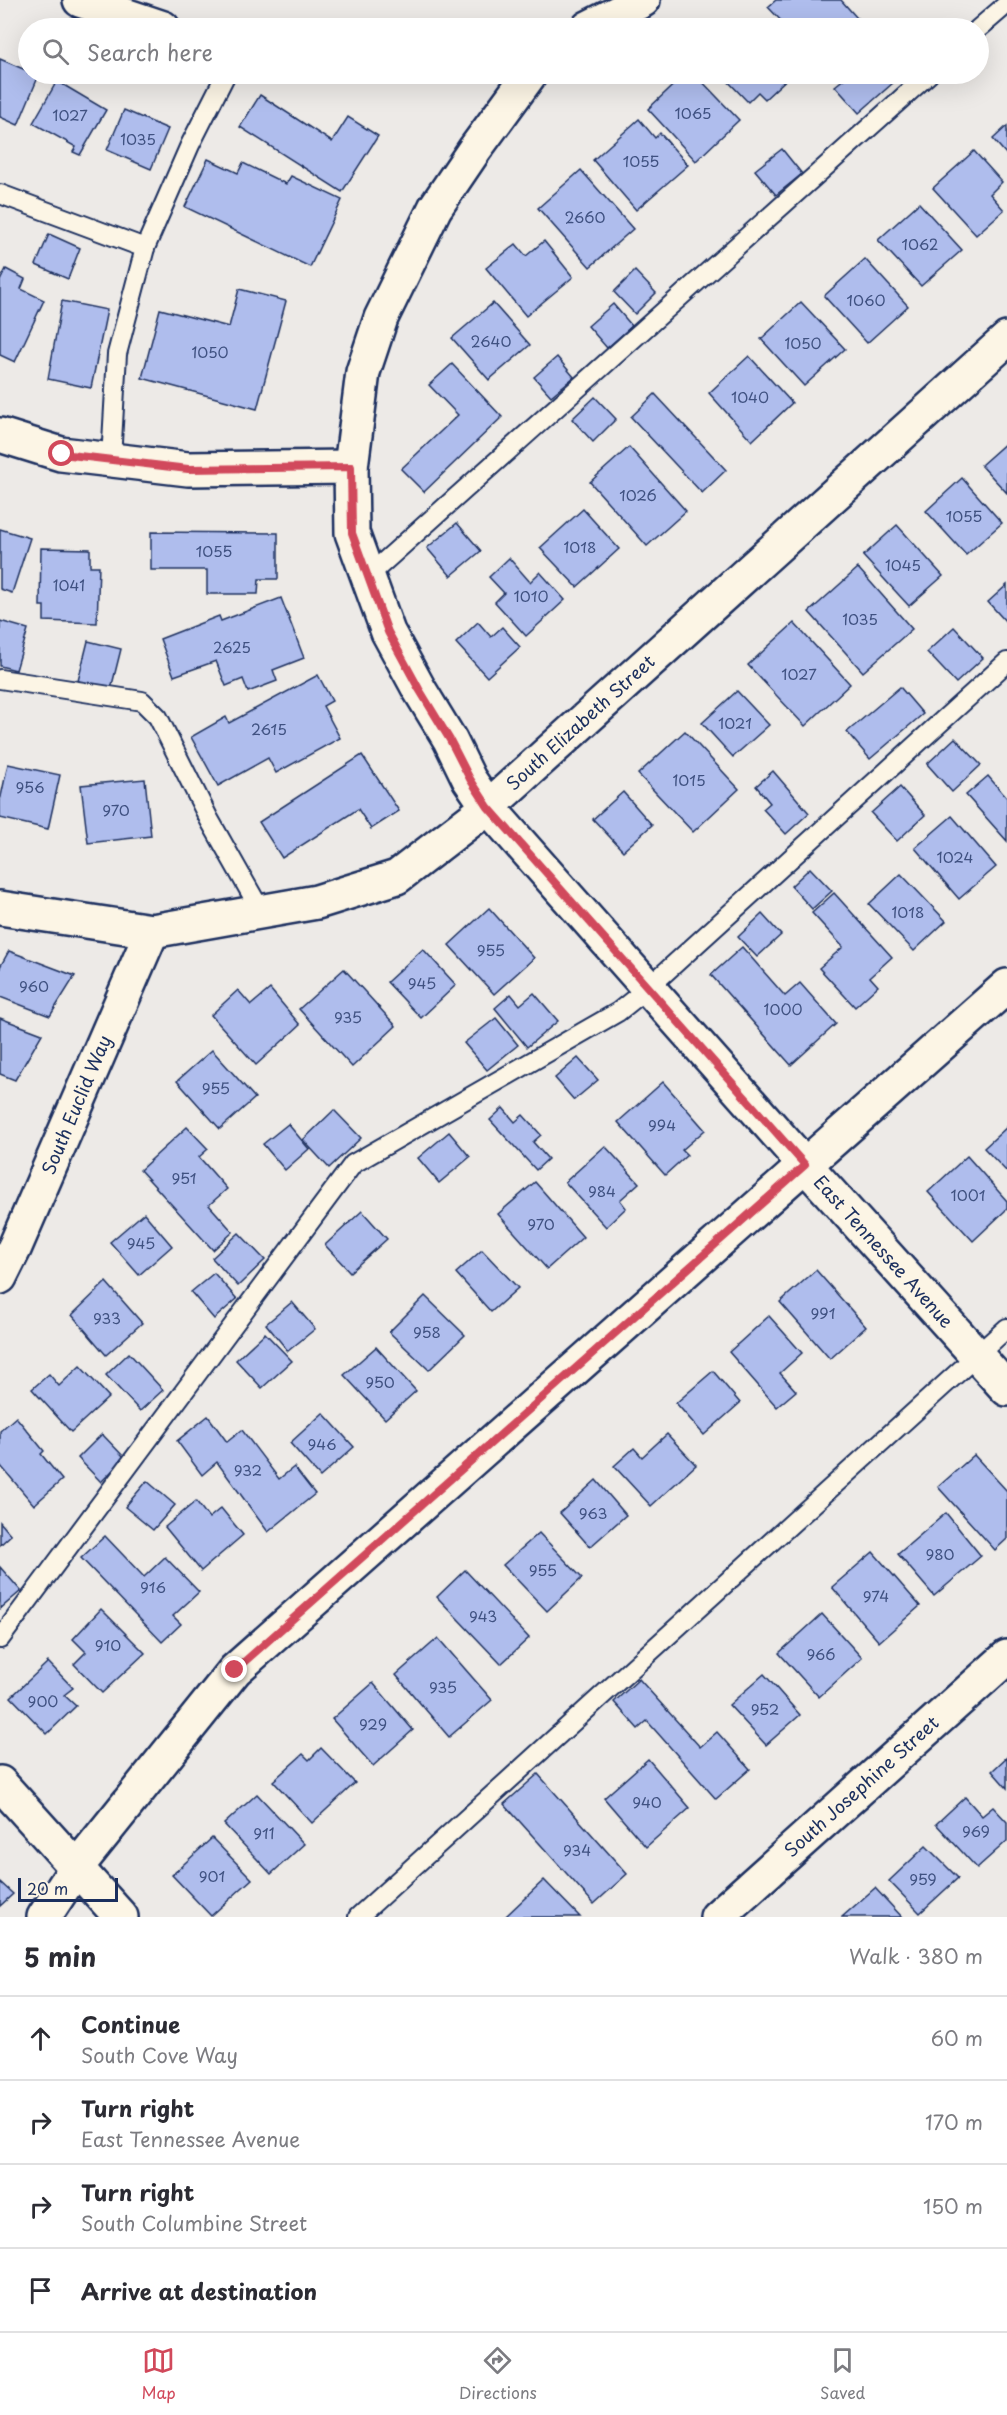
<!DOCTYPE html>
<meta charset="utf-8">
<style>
:root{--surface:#fff;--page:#f2f2f3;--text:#2b2b33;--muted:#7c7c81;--line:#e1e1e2;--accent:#d1495b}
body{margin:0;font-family:"Playpen Sans",sans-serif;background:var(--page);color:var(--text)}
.scale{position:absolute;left:18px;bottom:15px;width:100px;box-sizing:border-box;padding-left:6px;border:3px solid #1b2f5e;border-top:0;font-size:16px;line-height:21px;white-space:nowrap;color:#1b2f5e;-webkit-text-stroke:4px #fcf5e5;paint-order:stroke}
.stop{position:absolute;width:18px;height:18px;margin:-14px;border:4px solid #d1495b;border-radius:50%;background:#fff}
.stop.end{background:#d1495b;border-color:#fff;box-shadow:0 2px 6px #0008}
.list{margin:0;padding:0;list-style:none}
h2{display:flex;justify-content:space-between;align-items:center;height:78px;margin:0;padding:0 24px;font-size:26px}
h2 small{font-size:20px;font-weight:400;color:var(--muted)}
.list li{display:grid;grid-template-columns:39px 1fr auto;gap:18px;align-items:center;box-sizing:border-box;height:84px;padding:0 24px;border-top:2px solid var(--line)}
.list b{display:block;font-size:22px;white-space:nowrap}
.list p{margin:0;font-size:20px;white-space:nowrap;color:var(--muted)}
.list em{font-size:20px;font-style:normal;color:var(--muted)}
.icon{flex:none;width:33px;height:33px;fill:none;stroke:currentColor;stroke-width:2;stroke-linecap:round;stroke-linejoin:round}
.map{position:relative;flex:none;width:1007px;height:1917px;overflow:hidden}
.search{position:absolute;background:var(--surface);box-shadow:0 6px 24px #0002;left:18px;right:18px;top:18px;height:66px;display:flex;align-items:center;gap:15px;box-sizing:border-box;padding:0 21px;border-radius:33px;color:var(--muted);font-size:22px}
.sheet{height:414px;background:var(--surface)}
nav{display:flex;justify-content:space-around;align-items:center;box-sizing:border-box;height:84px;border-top:2px solid var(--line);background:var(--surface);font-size:16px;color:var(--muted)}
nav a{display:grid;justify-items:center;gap:3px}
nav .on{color:var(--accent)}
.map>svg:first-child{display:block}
</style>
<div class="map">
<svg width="1007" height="1917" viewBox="0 0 1007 1917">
<rect width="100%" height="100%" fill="#edeae7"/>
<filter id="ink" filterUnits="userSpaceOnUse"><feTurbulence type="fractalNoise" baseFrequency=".0167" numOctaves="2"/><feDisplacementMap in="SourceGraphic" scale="12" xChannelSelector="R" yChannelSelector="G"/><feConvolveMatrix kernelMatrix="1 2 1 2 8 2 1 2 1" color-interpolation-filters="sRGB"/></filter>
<g filter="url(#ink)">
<!-- building -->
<g fill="#afbded" stroke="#1b2f5e" stroke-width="1.5">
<path d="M 776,0 L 841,0 L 865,27 L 788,28 L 768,7 Z"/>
<path d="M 0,59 L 28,71 L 28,74 L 39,75 L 18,125 L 0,117 Z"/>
<path d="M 685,74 L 695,74 L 739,120 L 696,161 L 648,109 Z"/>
<path d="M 721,74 L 792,74 L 765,99 L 758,92 L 748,102 Z"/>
<path d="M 850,74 L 885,74 L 893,83 L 859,113 L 835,86 Z"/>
<path d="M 57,81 L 106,110 L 80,155 L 73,152 L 76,147 L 33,123 Z"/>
<path d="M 260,95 L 332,142 L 348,117 L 378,136 L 342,192 L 240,127 Z"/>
<path d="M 124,110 L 168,129 L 151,169 L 107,150 Z"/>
<path d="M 639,119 L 655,138 L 660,133 L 688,165 L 636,210 L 593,160 Z"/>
<path d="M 1007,126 L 1007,155 L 993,139 Z"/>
<path d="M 782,149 L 802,174 L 776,195 L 755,170 Z"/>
<path d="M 974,151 L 1002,182 L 990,194 L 1004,210 L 976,235 L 933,188 Z"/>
<path d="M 208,159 L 238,173 L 243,163 L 286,184 L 291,176 L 342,200 L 310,267 L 185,207 Z"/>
<path d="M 581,170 L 633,229 L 590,267 L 538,208 Z"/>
<path d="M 919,203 L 962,250 L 921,286 L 878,240 Z"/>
<path d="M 49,234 L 80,248 L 68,279 L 36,265 Z"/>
<path d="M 544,241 L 573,277 L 526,316 L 486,268 L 516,244 L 526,256 Z"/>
<path d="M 865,259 L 908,306 L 867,343 L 824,296 Z"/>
<path d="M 6,269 L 25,279 L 21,289 L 44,300 L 15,362 L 0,355 L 0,281 Z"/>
<path d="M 635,271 L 656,293 L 635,314 L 614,292 Z"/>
<path d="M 239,289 L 286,301 L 257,409 L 142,378 L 160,309 L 229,327 Z"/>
<path d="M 62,301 L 107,310 L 91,388 L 48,379 Z"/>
<path d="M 801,302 L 845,349 L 804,386 L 761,339 Z"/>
<path d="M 493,303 L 530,345 L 489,380 L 452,338 Z"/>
<path d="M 613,304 L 632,326 L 607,348 L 588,326 Z"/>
<path d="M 749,356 L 792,403 L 752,441 L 709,393 Z"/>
<path d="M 557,357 L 574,377 L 551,396 L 534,377 Z"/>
<path d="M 452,364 L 502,417 L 424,492 L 401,469 L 458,415 L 429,385 Z"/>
<path d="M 655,394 L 726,470 L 702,493 L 631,417 Z"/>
<path d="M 595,397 L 616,419 L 593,442 L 572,419 Z"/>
<path d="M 1007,442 L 1007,493 L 981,465 Z"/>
<path d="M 629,447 L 686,511 L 647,546 L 590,482 Z"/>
<path d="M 962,478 L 1002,523 L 966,555 L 926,511 Z"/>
<path d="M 583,509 L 619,549 L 577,587 L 540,548 Z"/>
<path d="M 457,523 L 481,551 L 451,576 L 427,548 Z"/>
<path d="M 897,525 L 943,576 L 909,606 L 863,556 Z"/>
<path d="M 0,529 L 30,538 L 12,593 L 0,589 Z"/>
<path d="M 151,532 L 278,533 L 278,579 L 259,579 L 258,594 L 207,594 L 207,570 L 151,570 Z"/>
<path d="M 41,548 L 90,549 L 90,566 L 99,566 L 97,623 L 44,621 L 44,606 L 40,606 Z"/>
<path d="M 509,558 L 530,582 L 540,572 L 565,600 L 526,636 L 495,602 L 504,593 L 489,577 Z"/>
<path d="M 858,568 L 912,629 L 863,672 L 809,612 Z"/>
<path d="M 1007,585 L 1007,623 L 988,602 Z"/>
<path d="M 281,598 L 304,658 L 273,670 L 277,681 L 248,692 L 243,679 L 226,686 L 216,661 L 174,676 L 160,639 L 219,616 L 221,621 Z"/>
<path d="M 0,621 L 28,629 L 16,670 L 0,666 Z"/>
<path d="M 478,622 L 491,637 L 502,627 L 520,647 L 487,677 L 456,643 Z"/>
<path d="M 794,623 L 850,684 L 805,726 L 748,665 Z"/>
<path d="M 954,627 L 983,658 L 956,683 L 927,652 Z"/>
<path d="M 88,641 L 121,649 L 111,689 L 78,681 Z"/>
<path d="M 318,675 L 332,701 L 323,706 L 340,738 L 276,773 L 268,758 L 218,786 L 191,737 L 226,717 L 229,723 Z"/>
<path d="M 900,687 L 923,714 L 870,759 L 847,732 Z"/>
<path d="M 737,691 L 769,725 L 733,757 L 702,723 Z"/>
<path d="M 685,731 L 739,789 L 693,832 L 638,774 Z"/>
<path d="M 955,738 L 981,765 L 952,792 L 927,764 Z"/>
<path d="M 362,755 L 399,811 L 371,829 L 358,809 L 282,858 L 259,822 Z"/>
<path d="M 8,764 L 60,775 L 48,829 L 0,818 L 0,801 Z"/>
<path d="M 773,771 L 809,813 L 786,834 L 763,809 L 770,803 L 756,786 Z"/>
<path d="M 988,776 L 1007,798 L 1007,841 L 966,795 Z"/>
<path d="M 145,779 L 151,836 L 88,843 L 81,785 Z"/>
<path d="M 900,787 L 925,815 L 897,841 L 871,813 Z"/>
<path d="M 623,792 L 652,825 L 623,851 L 593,819 Z"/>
<path d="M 952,816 L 996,867 L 959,899 L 915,848 Z"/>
<path d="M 810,868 L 832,891 L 812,909 L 791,886 Z"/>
<path d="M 901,874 L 946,921 L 914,951 L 869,904 Z"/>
<path d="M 834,893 L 892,957 L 870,977 L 878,986 L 855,1007 L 819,968 L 843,947 L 812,913 Z"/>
<path d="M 489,908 L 534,958 L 494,994 L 449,945 Z"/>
<path d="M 762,914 L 781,935 L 757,957 L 738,937 Z"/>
<path d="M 742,947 L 785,996 L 800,983 L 836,1024 L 791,1065 L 711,975 Z"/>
<path d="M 423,949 L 456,985 L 421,1018 L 387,982 Z"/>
<path d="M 9,951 L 75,976 L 50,1016 L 0,997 L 0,967 Z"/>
<path d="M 344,969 L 396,1026 L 352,1067 L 299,1009 Z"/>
<path d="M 270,989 L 300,1025 L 256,1065 L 211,1015 L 238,990 L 251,1005 Z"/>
<path d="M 534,993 L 558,1021 L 527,1047 L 495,1008 L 511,994 L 520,1005 Z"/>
<path d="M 0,1018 L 42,1034 L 15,1080 L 0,1074 Z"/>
<path d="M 496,1018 L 518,1045 L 487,1070 L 464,1043 Z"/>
<path d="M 212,1050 L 255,1098 L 220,1129 L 177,1081 Z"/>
<path d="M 578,1058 L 598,1080 L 574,1100 L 555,1078 Z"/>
<path d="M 663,1082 L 705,1130 L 682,1150 L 687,1155 L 665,1175 L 618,1122 Z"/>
<path d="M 503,1108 L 515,1122 L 523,1115 L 541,1135 L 533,1142 L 548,1159 L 536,1170 L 490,1120 Z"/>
<path d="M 334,1110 L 361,1138 L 329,1168 L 303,1140 Z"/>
<path d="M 288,1124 L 309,1149 L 285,1170 L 263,1144 Z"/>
<path d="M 187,1127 L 208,1149 L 199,1157 L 227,1189 L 209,1205 L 233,1232 L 213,1250 L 140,1170 Z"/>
<path d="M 1007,1127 L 1007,1172 L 984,1148 Z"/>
<path d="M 449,1132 L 470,1157 L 439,1183 L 418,1158 Z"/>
<path d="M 605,1146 L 639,1183 L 620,1200 L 626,1208 L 606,1227 L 565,1182 Z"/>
<path d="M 967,1156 L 1007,1201 L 1007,1209 L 973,1241 L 928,1192 Z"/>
<path d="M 535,1182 L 583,1237 L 547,1269 L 498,1214 Z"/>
<path d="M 362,1211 L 387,1239 L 350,1272 L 325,1245 Z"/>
<path d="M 144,1213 L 172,1246 L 139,1275 L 110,1242 Z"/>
<path d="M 239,1233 L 265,1260 L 238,1286 L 212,1258 Z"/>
<path d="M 482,1250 L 518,1288 L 491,1312 L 456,1273 Z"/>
<path d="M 816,1270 L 866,1327 L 830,1359 L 780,1302 Z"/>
<path d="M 214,1273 L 237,1299 L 214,1319 L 191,1292 Z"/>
<path d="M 106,1282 L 142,1323 L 106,1355 L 72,1315 Z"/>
<path d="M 425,1296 L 465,1335 L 429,1370 L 389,1332 Z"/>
<path d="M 292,1302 L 315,1329 L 288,1351 L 266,1324 Z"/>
<path d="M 769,1316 L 802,1353 L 780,1373 L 796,1391 L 777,1407 L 729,1352 Z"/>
<path d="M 265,1333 L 292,1361 L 262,1388 L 236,1360 Z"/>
<path d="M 376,1347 L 416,1391 L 385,1419 L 344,1375 Z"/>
<path d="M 129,1353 L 163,1390 L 140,1411 L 106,1375 Z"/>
<path d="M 80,1366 L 109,1397 L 71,1432 L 32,1389 L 49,1374 L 59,1386 Z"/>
<path d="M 713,1371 L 740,1403 L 704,1435 L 676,1403 Z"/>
<path d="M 323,1413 L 354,1447 L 320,1477 L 290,1443 Z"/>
<path d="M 208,1416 L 227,1442 L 242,1430 L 279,1479 L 294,1467 L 315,1494 L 268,1532 L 217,1462 L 202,1475 L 177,1441 Z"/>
<path d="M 16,1417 L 44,1451 L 41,1454 L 62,1480 L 34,1505 L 0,1465 L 0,1431 Z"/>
<path d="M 102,1434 L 125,1458 L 101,1482 L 78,1458 Z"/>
<path d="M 667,1434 L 696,1465 L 651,1506 L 614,1466 L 634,1448 L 642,1457 Z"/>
<path d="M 974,1455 L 1007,1491 L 1007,1539 L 995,1550 L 938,1487 Z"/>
<path d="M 596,1480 L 626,1515 L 590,1547 L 560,1513 Z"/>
<path d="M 147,1481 L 175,1505 L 153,1530 L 125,1507 Z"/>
<path d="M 196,1501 L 209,1518 L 221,1508 L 243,1535 L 201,1571 L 165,1527 Z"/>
<path d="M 946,1513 L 981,1556 L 934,1596 L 898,1554 Z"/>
<path d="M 0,1522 L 11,1535 L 0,1545 Z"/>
<path d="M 539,1533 L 582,1578 L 547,1611 L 503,1565 Z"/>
<path d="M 105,1536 L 144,1577 L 165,1557 L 199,1592 L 173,1616 L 181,1624 L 162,1642 L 81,1558 Z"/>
<path d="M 873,1552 L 920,1606 L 879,1642 L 832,1587 Z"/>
<path d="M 0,1567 L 21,1591 L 0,1609 Z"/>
<path d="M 465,1570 L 529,1638 L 501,1664 L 437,1597 Z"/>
<path d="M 101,1609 L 145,1653 L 102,1693 L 74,1664 L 86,1652 L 73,1639 Z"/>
<path d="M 822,1614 L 862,1658 L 819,1697 L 779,1653 Z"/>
<path d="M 438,1638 L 492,1700 L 449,1737 L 396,1675 Z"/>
<path d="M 48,1662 L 73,1688 L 64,1695 L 76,1706 L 47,1734 L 11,1697 Z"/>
<path d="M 764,1674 L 800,1715 L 766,1745 L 729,1705 Z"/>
<path d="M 639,1679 L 700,1747 L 717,1732 L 750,1769 L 716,1799 L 647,1721 L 638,1729 L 614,1702 Z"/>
<path d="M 373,1683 L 413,1730 L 373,1766 L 332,1719 Z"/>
<path d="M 321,1748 L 355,1783 L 312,1823 L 273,1781 L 303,1754 L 309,1760 Z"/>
<path d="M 1007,1757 L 1007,1788 L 992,1771 Z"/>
<path d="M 648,1759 L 690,1808 L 646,1847 L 604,1798 Z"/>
<path d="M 538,1774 L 627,1874 L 594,1904 L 504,1804 Z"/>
<path d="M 257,1794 L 304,1844 L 271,1874 L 224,1824 Z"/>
<path d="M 965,1797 L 982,1816 L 993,1807 L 1007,1822 L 1007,1841 L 977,1868 L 936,1824 Z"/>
<path d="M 212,1838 L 252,1879 L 211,1916 L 172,1875 Z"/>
<path d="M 926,1846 L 958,1878 L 920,1913 L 889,1881 Z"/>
<path d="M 544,1880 L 580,1917 L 507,1917 L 506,1916 Z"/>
<path d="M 0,1882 L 13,1894 L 0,1906 Z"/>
<path d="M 875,1888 L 902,1917 L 842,1917 Z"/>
</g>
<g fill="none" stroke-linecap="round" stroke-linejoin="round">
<defs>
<g id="service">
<path d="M 978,29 L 1007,4"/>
<path d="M 0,194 L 145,248 L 117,354 L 111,460"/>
<path d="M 145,248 L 190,145 L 226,74"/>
<path d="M 367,577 L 929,74"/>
<path d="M 0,679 L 142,701 L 158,717 L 209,819 L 261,911"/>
<path d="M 0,1639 L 353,1164 L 618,1012 L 648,988 L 1007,662"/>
<path d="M 358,1917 L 1007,1328"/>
</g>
<g id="minor">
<path d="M 80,0 L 163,28"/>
<path d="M 588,28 L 643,0"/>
<path d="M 530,74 L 475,149 L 435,208 L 381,318 L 363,372 L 351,467 L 352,533 L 388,632 L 419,689 L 450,740 L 469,779 L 488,807 L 805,1165 L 1007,1389"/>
<path d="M 0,435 L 61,454 L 188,469 L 351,467"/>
<path d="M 0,908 L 152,931 L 317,902 L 397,877 L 488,807 L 1007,339"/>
<path d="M 0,1277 L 15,1247 L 152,931"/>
<path d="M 0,1783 L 121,1917"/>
<path d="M 44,1917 L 76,1868 L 235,1670 L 1007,986"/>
<path d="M 717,1917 L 1007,1657"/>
</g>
</defs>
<!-- service casing -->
<use href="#service" stroke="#1b2f5e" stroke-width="22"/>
<!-- minor casing -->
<use href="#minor" stroke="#1b2f5e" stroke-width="38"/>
<!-- service -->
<use href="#service" stroke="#fcf5e5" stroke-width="18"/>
<!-- minor -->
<use href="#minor" stroke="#fcf5e5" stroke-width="33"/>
</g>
</g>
<g fill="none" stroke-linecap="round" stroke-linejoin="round" filter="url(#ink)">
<!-- route -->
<path stroke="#d1495b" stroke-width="8" d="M 62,454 L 188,469 L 351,467 L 352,533 L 388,632 L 419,689 L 450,740 L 470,779 L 488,807 L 805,1165 L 235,1670"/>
</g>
<g text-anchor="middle" stroke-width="5" stroke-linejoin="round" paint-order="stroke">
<!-- number labels -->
<g font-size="15" fill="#405282">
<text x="693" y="119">1065</text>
<text x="70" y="121">1027</text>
<text x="138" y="145">1035</text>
<text x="641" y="167">1055</text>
<text x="585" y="223">2660</text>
<text x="920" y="250">1062</text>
<text x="866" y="306">1060</text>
<text x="491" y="347">2640</text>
<text x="803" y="349">1050</text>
<text x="210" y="358">1050</text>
<text x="750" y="403">1040</text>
<text x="638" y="501">1026</text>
<text x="964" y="522">1055</text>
<text x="580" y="553">1018</text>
<text x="214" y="557">1055</text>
<text x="903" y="571">1045</text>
<text x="69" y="591">1041</text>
<text x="531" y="602">1010</text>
<text x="860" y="625">1035</text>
<text x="232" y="653">2625</text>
<text x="799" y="680">1027</text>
<text x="735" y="729">1021</text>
<text x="269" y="735">2615</text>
<text x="689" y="786">1015</text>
<text x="30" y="793">956</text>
<text x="116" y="816">970</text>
<text x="955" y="863">1024</text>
<text x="908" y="918">1018</text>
<text x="491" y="956">955</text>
<text x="422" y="989">945</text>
<text x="34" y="992">960</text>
<text x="783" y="1015">1000</text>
<text x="348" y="1023">935</text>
<text x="216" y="1094">955</text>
<text x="662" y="1131">994</text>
<text x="184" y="1184">951</text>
<text x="602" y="1197">984</text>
<text x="968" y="1201">1001</text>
<text x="541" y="1230">970</text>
<text x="141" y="1249">945</text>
<text x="823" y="1319">991</text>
<text x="107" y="1324">933</text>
<text x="427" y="1338">958</text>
<text x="380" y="1388">950</text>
<text x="322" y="1450">946</text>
<text x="248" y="1476">932</text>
<text x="593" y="1519">963</text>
<text x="940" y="1560">980</text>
<text x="543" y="1576">955</text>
<text x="153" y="1593">916</text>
<text x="876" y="1602">974</text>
<text x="483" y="1622">943</text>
<text x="108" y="1651">910</text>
<text x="821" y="1660">966</text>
<text x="443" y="1693">935</text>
<text x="43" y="1707">900</text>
<text x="765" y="1715">952</text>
<text x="373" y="1730">929</text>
<text x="647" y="1808">940</text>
<text x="976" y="1837">969</text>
<text x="264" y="1839">911</text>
<text x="577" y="1856">934</text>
<text x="212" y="1882">901</text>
<text x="923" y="1885">959</text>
</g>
<!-- street labels -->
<g font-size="18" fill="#1b2f5e" stroke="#fcf5e5">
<text transform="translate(581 723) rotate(-42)" y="6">South Elizabeth Street</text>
<text transform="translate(77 1105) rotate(-67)" y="6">South Euclid Way</text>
<text transform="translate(883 1252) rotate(48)" y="6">East Tennessee Avenue</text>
<text transform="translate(862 1787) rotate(-42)" y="6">South Josephine Street</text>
</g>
</g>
</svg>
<div class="scale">20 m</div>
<div class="stop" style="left:62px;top:454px"></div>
<div class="stop end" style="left:235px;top:1670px"></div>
<div class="search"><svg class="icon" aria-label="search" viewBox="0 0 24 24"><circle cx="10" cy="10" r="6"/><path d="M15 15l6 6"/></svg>Search here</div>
</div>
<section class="sheet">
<h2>5 min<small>Walk · 380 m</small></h2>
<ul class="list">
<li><svg class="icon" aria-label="ahead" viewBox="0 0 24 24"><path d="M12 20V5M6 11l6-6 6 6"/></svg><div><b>Continue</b><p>South Cove Way</p></div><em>60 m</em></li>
<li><svg class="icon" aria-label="right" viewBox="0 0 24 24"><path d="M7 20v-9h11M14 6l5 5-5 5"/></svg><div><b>Turn right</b><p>East Tennessee Avenue</p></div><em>170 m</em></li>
<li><svg class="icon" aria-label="right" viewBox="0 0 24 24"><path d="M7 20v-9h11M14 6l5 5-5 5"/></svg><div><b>Turn right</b><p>South Columbine Street</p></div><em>150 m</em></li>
<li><svg class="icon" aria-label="arrive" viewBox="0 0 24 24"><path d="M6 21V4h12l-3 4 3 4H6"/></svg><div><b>Arrive at destination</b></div></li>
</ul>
</section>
<nav>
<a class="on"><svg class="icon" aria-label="map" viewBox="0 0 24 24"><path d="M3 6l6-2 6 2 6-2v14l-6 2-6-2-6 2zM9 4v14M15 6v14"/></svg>Map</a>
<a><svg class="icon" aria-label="directions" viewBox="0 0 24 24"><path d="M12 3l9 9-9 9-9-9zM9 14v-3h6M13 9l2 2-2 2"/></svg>Directions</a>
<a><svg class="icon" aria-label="saved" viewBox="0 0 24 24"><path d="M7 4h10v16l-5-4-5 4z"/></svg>Saved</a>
</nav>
